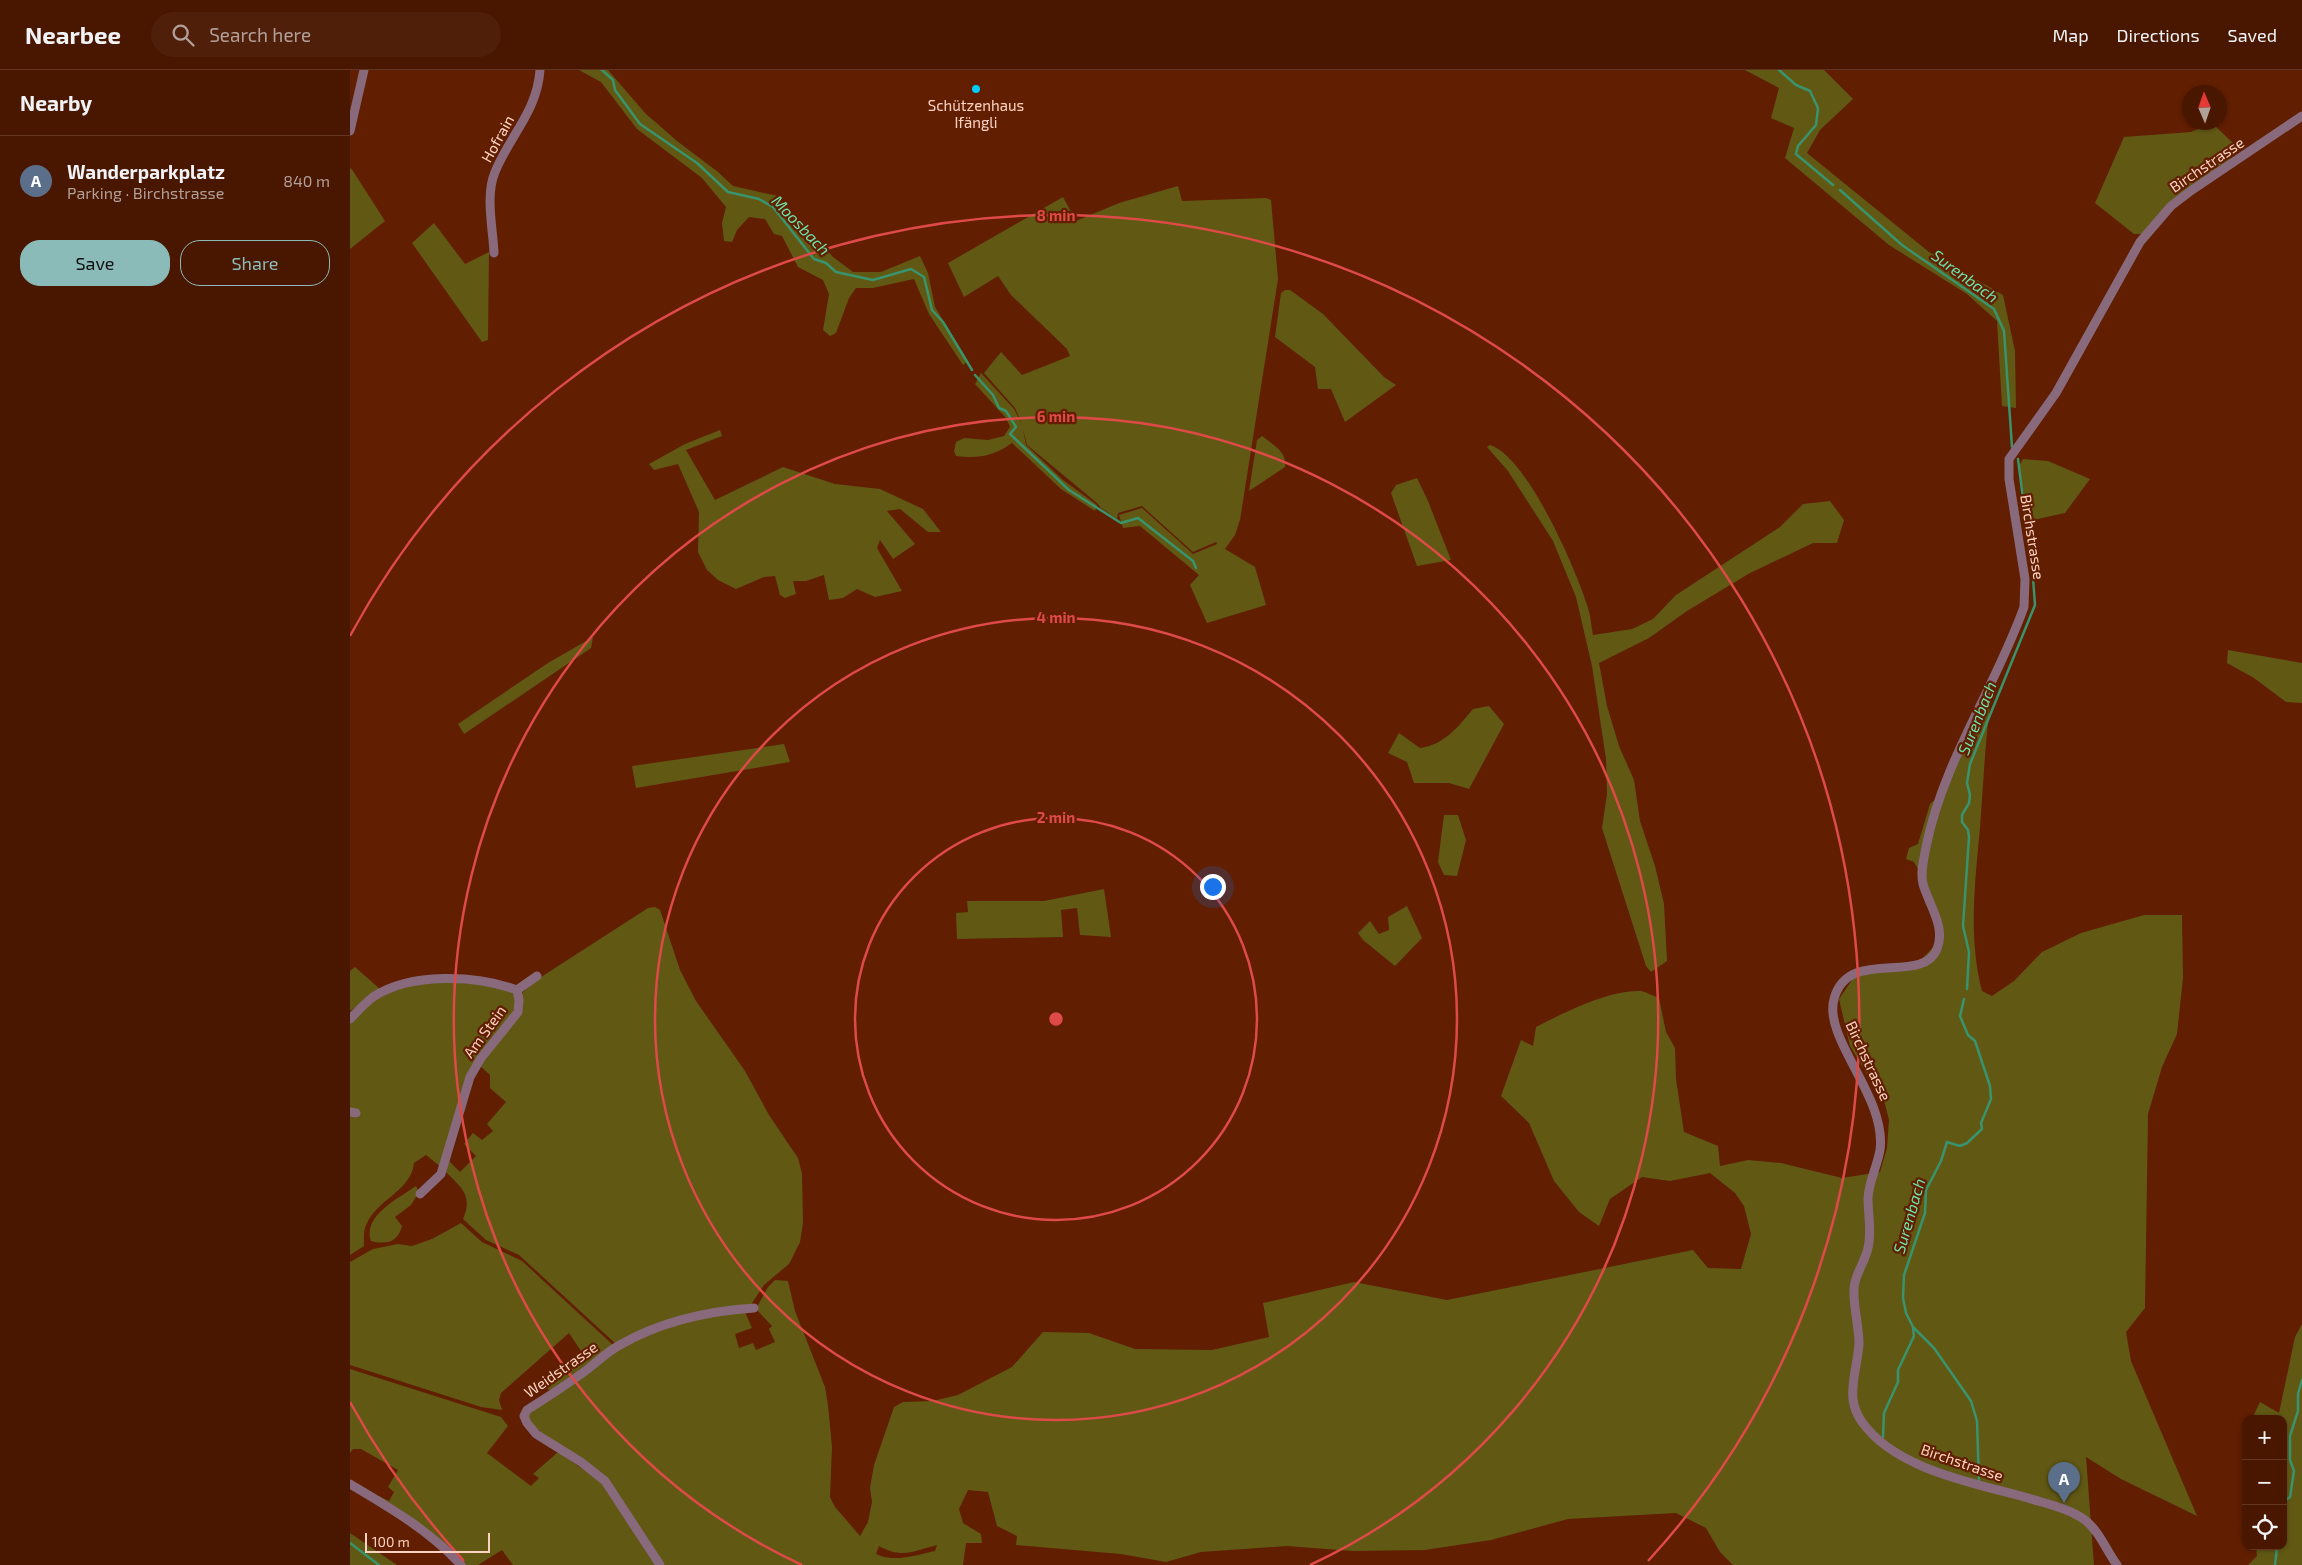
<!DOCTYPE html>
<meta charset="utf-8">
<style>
:root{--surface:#491600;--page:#501f0a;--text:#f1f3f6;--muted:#b19f99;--line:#613522;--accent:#8bbbb9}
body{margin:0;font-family:"Exo 2",sans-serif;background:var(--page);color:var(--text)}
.controls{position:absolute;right:15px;bottom:15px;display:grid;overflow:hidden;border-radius:10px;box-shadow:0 1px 4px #0004}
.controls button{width:45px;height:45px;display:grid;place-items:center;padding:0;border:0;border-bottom:1px solid var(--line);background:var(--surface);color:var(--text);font:25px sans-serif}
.compass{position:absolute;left:1832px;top:15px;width:45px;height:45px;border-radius:50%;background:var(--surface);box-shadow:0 1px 4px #0004;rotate:358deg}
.scale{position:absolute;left:15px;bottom:12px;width:125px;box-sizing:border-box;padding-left:5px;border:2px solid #fcd2c3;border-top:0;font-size:14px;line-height:18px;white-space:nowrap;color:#fcd2c3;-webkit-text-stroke:4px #611e00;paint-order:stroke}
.you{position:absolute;left:862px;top:816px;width:18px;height:18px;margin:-12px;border:4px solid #fff;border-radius:50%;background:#1a73e8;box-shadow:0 0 0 8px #1a73e833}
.badge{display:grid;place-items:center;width:32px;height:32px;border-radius:50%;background:var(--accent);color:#fff;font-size:16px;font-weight:700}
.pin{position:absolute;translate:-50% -41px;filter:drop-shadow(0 1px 2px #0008)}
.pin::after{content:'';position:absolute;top:26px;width:18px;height:15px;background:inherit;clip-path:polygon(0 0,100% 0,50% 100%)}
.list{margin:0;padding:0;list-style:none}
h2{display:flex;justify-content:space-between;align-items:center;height:65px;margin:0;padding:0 20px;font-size:21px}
h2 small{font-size:16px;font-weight:400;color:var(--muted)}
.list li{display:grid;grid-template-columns:32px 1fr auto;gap:15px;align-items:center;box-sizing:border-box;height:90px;padding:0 20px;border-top:1px solid var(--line)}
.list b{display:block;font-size:19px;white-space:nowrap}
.list p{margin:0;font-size:16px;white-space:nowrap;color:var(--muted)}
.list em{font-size:16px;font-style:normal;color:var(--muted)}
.actions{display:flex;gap:10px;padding:15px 20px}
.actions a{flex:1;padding:11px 0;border:1px solid var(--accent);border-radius:20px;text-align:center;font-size:18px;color:var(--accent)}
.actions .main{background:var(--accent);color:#111}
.icon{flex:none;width:28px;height:28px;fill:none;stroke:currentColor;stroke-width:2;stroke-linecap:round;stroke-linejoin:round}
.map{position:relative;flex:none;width:1952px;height:1495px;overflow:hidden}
header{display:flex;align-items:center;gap:30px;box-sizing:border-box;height:70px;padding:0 25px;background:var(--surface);border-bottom:1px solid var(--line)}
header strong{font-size:24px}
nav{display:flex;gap:28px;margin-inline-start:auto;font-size:18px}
.search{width:350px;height:45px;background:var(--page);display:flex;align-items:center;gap:12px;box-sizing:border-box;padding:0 18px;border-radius:28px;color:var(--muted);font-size:19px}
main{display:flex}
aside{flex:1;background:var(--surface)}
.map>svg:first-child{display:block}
</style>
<header>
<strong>Nearbee</strong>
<div class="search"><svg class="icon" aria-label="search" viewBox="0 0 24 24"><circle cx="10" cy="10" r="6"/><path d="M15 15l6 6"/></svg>Search here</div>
<nav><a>Map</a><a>Directions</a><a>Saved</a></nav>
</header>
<main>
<aside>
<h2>Nearby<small></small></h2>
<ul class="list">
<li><span class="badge" style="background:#5c6f8a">A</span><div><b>Wanderparkplatz</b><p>Parking · Birchstrasse</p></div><em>840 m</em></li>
</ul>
<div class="actions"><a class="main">Save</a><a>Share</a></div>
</aside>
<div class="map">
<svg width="1952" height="1495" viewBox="0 0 1952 1495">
<rect width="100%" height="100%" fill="#611e00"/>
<!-- green -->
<g fill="#615814" fill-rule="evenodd">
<path d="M 229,0 L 258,0 L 295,43 L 327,71 L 368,102 L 383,116 L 428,126 L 483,187 L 503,202 L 531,202 L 570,186 L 578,203 L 585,237 L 618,291 L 613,295 L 579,244 L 564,209 L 523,218 L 506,218 L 499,228 L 486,263 L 480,266 L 473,260 L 479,224 L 473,210 L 448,197 L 432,166 L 424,164 L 415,149 L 399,147 L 387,160 L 382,172 L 374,171 L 372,153 L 376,137 L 352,108 L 287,59 L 251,12 Z"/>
<path d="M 1395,0 L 1474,0 L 1503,29 L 1470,60 L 1457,83 L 1579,182 L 1653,225 L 1665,281 L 1666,338 L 1652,336 L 1647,251 L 1617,224 L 1539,175 L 1435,88 L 1444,58 L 1421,48 L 1429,18 Z"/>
<path d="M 1862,53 L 1884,74 L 1879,94 L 1793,164 L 1784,164 L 1745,133 L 1774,67 L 1841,62 Z"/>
<path d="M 1,98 L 35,151 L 0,179 L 0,99 Z"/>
<path d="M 828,116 L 832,131 L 916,128 L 921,130 L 928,209 L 890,450 L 885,465 L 875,479 L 905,497 L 916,535 L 857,553 L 840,515 L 849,505 L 790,456 L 773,458 L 769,445 L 792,438 L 843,484 L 867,474 L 866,472 L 843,482 L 792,436 L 768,443 L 767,449 L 751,438 L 747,433 L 677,375 L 673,359 L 676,375 L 713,410 L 747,435 L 745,441 L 711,419 L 662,373 C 644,386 628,389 606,386 L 604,381 L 606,372 L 614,368 L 638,370 L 654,366 L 660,357 L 656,348 L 625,314 L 631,303 L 664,339 L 672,354 L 665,338 L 634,303 L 651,282 L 672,305 L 720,286 L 717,279 L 661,225 L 648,206 L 614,227 L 598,193 L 713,127 L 726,151 L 769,133 Z"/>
<path d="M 84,153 L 115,194 L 139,182 L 138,270 L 132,272 L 62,173 Z"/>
<path d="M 935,220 L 940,220 L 973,244 L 1034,307 L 1046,315 L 995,352 L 981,319 L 968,319 L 965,297 L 925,267 L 931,223 Z"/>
<path d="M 370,360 L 372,366 L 336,380 L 365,430 L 433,397 L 485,414 L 530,419 L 573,439 L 591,462 L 578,462 L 550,439 L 537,441 L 565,474 L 543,489 L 530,470 L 527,478 L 552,521 L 525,527 L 507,519 L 493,528 L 479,530 L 474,505 L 456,511 L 443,511 L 446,524 L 435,528 L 430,525 L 425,506 L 414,507 L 386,519 L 368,510 L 357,500 L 348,482 L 349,442 L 328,394 L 304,400 L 299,394 L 335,374 Z"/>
<path d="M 912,366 C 923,375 937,381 935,397 L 899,421 L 907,370 Z"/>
<path d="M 1140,375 C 1177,386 1227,501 1238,538 C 1241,547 1241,556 1243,565 L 1282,559 L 1303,549 L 1326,525 L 1430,457 L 1453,434 L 1480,431 L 1494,450 L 1487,473 L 1463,473 L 1400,503 L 1337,541 L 1299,568 L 1249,593 L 1257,636 L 1269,676 L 1284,710 L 1290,751 L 1305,796 L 1314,834 L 1317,891 L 1301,902 L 1296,896 L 1252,758 L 1257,724 L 1256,689 L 1242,596 L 1226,527 L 1203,471 L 1158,401 L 1137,377 Z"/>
<path d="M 1673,389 L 1698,391 L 1740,409 L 1715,443 L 1678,451 L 1669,396 Z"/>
<path d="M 1067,408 L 1078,431 L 1101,490 L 1067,496 L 1041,423 L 1046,415 Z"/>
<path d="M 243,567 L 241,578 L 114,664 L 108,654 L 198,593 Z"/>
<path d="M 1878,580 L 1952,593 L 1952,633 L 1936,632 L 1904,608 L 1877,593 Z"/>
<path d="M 1633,635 L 1640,635 C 1635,676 1633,717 1630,758 C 1625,813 1618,867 1632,921 L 1642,926 L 1664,911 L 1692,882 L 1731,863 L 1794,845 L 1832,845 L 1833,908 L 1827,964 L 1812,997 L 1798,1044 L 1795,1238 L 1776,1262 L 1781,1291 L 1847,1446 L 1771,1409 L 1736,1387 L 1744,1495 L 1383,1495 L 1370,1482 L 1356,1458 L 1326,1443 L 1218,1449 L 1141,1470 L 1075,1480 L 1003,1481 L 937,1476 L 851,1482 L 816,1492 L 771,1484 L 666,1475 L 667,1466 L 647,1456 L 638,1422 L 618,1420 L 609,1439 L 613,1453 L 631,1464 L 632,1473 L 616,1473 L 613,1495 L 313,1495 L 255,1410 L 179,1353 L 178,1345 L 182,1340 C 215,1316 249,1287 287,1269 C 319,1254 360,1245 394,1240 L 402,1258 L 385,1264 L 389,1278 L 403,1273 L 406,1280 L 425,1272 L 419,1259 L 422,1256 L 406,1239 L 418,1217 L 425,1210 L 438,1211 L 445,1241 L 475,1317 L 478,1335 L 482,1377 L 480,1427 L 485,1437 L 510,1466 L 518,1452 L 522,1432 L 520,1418 L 524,1395 L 544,1337 L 553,1332 L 583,1331 L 608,1325 L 662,1297 L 693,1262 L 739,1263 L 785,1279 L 862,1280 L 919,1267 L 913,1233 L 1004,1212 L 1097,1230 L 1343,1180 L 1358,1198 L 1391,1199 L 1401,1164 L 1394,1136 L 1385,1123 L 1360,1103 L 1320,1111 L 1292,1107 L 1260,1129 L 1249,1156 L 1229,1142 L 1204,1111 L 1179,1053 L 1151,1026 L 1171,970 L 1183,976 L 1186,957 C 1213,943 1260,919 1291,921 C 1296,922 1304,926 1309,928 L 1316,962 L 1325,978 L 1326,1009 L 1334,1062 L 1368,1076 L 1370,1096 L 1398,1090 L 1431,1093 L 1492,1108 L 1530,1102 L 1537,1078 L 1539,1050 L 1533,1026 L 1518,1006 L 1500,976 L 1489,929 L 1506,904 L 1569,892 L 1587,873 L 1591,850 L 1578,817 L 1564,792 L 1556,789 L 1559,778 L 1568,774 L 1580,734 L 1593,723 ZM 587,1475 L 585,1481 C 566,1485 545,1493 526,1484 L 529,1476 C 553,1489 563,1481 587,1475 Z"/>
<path d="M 1139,636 L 1154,654 L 1119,719 L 1099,713 L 1064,713 L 1057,692 L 1038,683 L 1049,663 L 1070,678 C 1094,675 1108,657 1123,639 Z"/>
<path d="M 434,674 L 440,692 L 286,718 L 282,696 Z"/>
<path d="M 1094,745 L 1108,745 L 1116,770 L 1107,806 L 1094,805 L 1088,792 Z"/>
<path d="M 754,819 L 761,867 L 730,865 L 727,838 L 711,840 L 713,867 L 607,869 L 606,843 L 618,842 L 617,831 L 694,831 Z"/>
<path d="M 1057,836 L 1072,868 L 1045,896 L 1013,870 L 1008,863 L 1020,851 L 1029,864 L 1039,860 L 1038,847 Z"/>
<path d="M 305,837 L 310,840 L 330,900 L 346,931 L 395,1001 L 419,1045 L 448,1088 L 452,1104 L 453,1153 L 450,1172 L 439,1194 L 414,1215 L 400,1236 L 376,1238 L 266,1274 L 169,1185 L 136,1170 L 113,1149 C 123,1126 112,1118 96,1102 L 99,1091 L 110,1102 L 126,1086 L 114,1074 L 123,1063 L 132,1070 L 143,1061 L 137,1054 L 156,1032 L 140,1018 L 140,1005 L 129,995 L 155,963 L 173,922 L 188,909 L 298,838 Z"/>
<path d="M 5,897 L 31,920 L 0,941 L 0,901 Z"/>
<path d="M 80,912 L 137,914 L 163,923 L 166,930 L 163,943 L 132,981 L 91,1097 L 76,1085 L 64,1093 C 61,1121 28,1129 17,1153 C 13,1160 14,1168 14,1176 L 0,1185 L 0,1046 L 8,1048 L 10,1042 L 0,1039 L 0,951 C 27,925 43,919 80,912 Z"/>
<path d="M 66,1116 L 69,1122 L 61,1135 L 45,1147 L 52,1156 C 48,1172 37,1175 21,1171 C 12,1146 49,1128 66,1116 Z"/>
<path d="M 111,1153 L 132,1172 L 172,1191 L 263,1275 L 200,1321 L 196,1317 L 235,1287 L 219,1263 L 151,1323 L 149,1330 L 152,1340 L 131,1337 L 0,1295 L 0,1192 L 23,1179 L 48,1174 L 62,1176 L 82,1169 Z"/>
<path d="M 1952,1254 L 1952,1495 L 1898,1495 L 1907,1486 L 1906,1476 L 1933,1476 L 1933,1349 L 1902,1349 L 1910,1332 L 1929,1343 L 1945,1267 Z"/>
<path d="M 0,1299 L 151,1347 L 158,1356 L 137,1383 L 181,1416 L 189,1408 L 183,1404 L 208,1382 L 250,1411 L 305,1495 L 163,1495 L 152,1480 L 128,1495 L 113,1495 L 29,1429 L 29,1426 L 39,1431 L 44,1422 L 38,1417 L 48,1400 L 11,1379 L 3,1379 L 0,1383 Z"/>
<path d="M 0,1463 L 47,1495 L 0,1495 Z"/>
</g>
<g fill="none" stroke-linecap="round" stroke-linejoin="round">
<!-- stream -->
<g stroke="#39936c" stroke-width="2.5">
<path d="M 252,0 L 263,10 L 265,20 L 290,54 L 347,93 L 378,122 L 409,129 L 423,137 L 464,189 L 476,193 L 486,202 L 523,210 L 561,199 L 574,207 L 582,240 L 593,252 L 622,300"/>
<path d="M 1429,0 L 1446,15 L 1460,21 L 1468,38 L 1466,55 L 1448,76 L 1446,84 L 1483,115"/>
<path d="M 1490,120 L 1552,175 L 1644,239 L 1654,261 L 1662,377"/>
<path d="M 625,305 L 643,325 L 649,338 L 656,341 L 666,357 L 660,364 L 719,420 L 771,453 L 788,448 L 843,491 L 846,498"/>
<path d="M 1617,919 L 1619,882 L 1613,856 L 1619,767 L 1618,760 L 1612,752 L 1612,745 L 1619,733 L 1620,725 L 1617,713 L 1620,694 L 1685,535 L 1683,508 L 1668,389"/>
<path d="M 1614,929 L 1610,946 L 1618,965 L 1625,971 L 1640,1016 L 1641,1029 L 1631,1053 L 1632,1059 L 1617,1073 L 1610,1076 L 1597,1072 L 1591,1091 L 1576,1120 L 1575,1143 L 1554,1205 L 1553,1228 L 1556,1243 L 1563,1257 L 1584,1278 L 1621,1331 L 1627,1351 L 1629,1413"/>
<path d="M 1533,1367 L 1534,1343 L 1548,1312 L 1548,1300 L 1564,1266 L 1563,1258"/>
<path d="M 1933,1432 L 1940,1427 L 1944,1401 L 1940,1390 L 1940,1366 L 1948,1341 L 1948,1324 L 1952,1310"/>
<path d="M 0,1473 L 29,1495"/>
<path d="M 1925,1495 L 1927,1478"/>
</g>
<!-- street -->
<g stroke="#886a7c" stroke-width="9">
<path d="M 0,61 L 14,0"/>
<path d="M 144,183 C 143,158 135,126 145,102 C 160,65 187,42 190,0"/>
<path d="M 167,920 L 187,906"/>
<path d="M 0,949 C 7,942 15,933 23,927 C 61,902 126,905 167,920 L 169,930 L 168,942 L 131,988 L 120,1007 L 91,1104 L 70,1124"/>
<path d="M 0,1042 L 6,1043"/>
<path d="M 0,1414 C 39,1437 80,1461 111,1495"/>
<path d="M 310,1495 L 255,1411 L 231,1392 L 186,1364 L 177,1353 L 174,1346 L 177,1340 C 194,1329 212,1318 228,1306 C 242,1297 254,1284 268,1276 C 309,1252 358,1241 404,1238"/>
<path d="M 1767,1495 C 1756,1480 1750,1462 1735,1450 C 1718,1438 1697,1434 1678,1428 C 1625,1413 1546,1400 1512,1352 C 1507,1345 1504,1338 1503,1329 C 1501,1311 1508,1292 1509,1274 C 1509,1255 1503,1237 1504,1218 C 1505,1204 1515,1192 1518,1178 C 1522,1161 1518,1145 1518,1128 C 1519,1111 1527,1097 1530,1080 C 1537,1027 1473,969 1484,929 C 1498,876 1572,916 1587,879 C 1596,857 1579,835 1573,814 C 1570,802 1574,789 1576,777 C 1593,692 1645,618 1674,537 L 1675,509 L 1659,409 L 1659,389 L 1706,323 L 1790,172 L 1821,136 L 1842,120 L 1952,46"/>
</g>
</g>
<!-- distance rings -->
<g fill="none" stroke="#de4a47" stroke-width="2.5">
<circle cx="706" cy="949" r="201"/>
<circle cx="706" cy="949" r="401"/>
<path d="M452 1495A602 602 0 1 1 960 1495"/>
<path d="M114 1491A803 803 0 0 1 0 1332M0 566A803 803 0 1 1 1298 1491"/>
</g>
<!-- markers -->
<circle fill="#00cbf8" stroke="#611e00" stroke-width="2" cx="626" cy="19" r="5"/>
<g text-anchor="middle" stroke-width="4.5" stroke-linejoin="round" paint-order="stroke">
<!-- poi labels -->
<g font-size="15" fill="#fcd2c3" stroke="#611e00">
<text x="626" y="41">Schützenhaus<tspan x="626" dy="17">Ifängli</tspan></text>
</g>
<!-- street labels -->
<g font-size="15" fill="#fcd2c3" stroke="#611e00">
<text transform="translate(148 69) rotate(-61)" y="5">Hofrain</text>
<text transform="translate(1857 95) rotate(-34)" y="5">Birchstrasse</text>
<text transform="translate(1682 467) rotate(81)" y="5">Birchstrasse</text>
<text transform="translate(135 962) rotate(-54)" y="5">Am Stein</text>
<text transform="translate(1518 991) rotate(65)" y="5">Birchstrasse</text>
<text transform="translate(211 1300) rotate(-35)" y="5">Weidstrasse</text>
<text transform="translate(1612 1393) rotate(19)" y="5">Birchstrasse</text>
</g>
<!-- water labels -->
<g font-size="16" font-style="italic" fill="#6ae3ac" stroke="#611e00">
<text transform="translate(451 155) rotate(46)" y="6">Moosbach</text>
<text transform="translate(1615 206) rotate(36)" y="6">Surenbach</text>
<text transform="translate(1627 648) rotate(-68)" y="6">Surenbach</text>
<text transform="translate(1559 1146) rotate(-74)" y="6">Surenbach</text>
</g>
</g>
<circle cx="706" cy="949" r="8" fill="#de4a47" stroke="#611e00" stroke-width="2.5"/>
<g font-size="15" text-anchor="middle" font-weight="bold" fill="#de4a47" stroke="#611e00" stroke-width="4.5" stroke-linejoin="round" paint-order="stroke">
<text x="706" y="151">8 min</text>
<text x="706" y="352">6 min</text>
<text x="706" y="553">4 min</text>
<text x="706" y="753">2 min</text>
</g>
</svg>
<div class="controls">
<button>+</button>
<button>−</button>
<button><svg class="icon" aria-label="locate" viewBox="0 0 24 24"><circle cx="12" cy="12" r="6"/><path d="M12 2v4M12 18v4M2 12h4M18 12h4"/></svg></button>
</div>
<svg class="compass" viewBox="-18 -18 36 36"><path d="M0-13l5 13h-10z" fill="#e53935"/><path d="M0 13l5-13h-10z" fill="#b19f99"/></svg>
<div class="scale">100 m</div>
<div class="you"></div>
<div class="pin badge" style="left:1714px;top:1433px;background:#5c6f8a">A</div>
</div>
</main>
